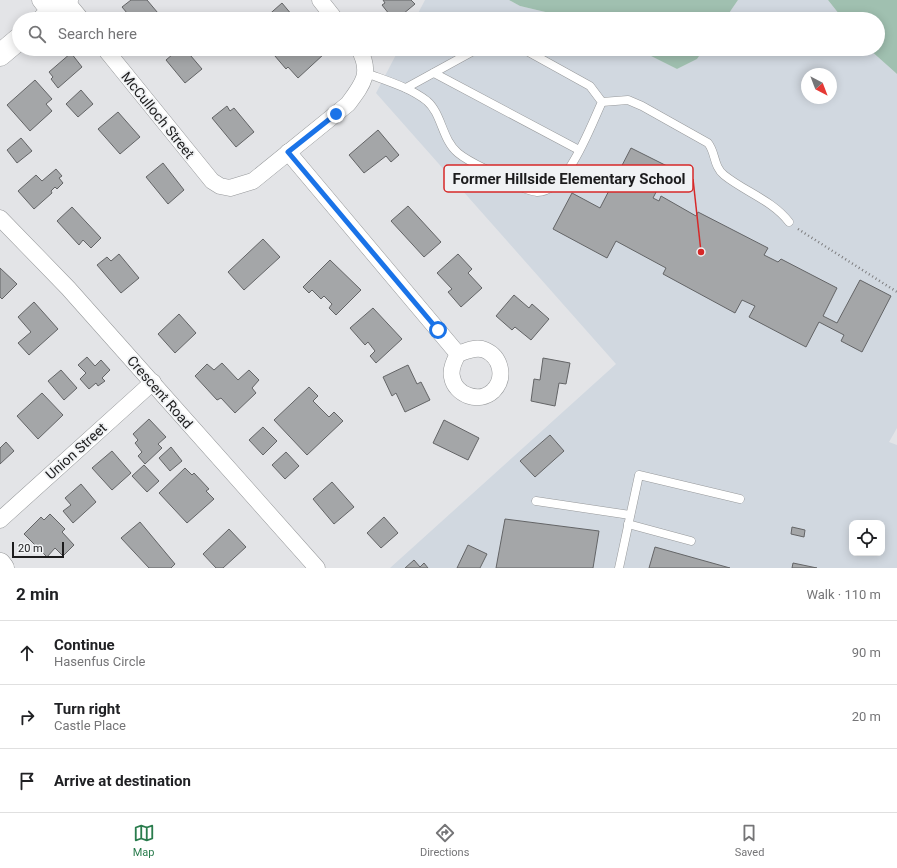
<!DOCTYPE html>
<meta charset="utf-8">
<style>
:root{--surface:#fff;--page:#f6f6f6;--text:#202124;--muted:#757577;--line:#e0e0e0;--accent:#2a7c4d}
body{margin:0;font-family:Roboto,sans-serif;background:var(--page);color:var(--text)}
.controls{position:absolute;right:12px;bottom:12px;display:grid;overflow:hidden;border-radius:8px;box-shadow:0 2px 10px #0003}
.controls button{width:36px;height:36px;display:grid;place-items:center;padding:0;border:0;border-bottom:1px solid var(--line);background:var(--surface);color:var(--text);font:20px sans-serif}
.compass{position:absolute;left:801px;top:68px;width:36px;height:36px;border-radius:50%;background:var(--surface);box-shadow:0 2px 10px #0003;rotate:138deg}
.scale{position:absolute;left:12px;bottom:10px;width:52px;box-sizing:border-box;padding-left:4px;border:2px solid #1c1c1d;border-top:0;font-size:11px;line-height:14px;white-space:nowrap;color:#1c1c1d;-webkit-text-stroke:3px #f0f2f4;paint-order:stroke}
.stop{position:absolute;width:12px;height:12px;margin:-9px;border:3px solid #1a73e8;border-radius:50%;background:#fff}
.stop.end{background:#1a73e8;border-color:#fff;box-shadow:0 1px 4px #0008}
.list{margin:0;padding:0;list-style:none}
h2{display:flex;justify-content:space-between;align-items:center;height:52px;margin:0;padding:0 16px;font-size:17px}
h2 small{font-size:13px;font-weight:400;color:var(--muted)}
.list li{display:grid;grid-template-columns:26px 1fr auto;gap:12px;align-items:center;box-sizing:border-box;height:64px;padding:0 16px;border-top:1px solid var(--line)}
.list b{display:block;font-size:15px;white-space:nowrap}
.list p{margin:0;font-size:13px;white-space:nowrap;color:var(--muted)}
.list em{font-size:13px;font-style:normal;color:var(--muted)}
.icon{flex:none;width:22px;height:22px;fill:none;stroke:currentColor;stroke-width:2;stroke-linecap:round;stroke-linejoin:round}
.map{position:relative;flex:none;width:897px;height:568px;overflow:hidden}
.search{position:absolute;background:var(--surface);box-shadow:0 2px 10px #0003;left:12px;right:12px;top:12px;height:44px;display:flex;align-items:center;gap:10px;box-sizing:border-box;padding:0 14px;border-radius:22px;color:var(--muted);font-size:15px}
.sheet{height:244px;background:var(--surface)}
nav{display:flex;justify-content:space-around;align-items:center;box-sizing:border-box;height:56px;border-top:1px solid var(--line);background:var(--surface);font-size:11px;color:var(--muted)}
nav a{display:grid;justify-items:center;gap:2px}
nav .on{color:var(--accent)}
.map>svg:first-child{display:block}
</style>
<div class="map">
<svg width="897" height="568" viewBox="0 0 897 568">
<rect width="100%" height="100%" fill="#e3e4e7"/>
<!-- built -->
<g fill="#d1d8e0" fill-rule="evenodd">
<path d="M 425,0 L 509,0 L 520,6 L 575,19 L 415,19 Z"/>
<path d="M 738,0 L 828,0 L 843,19 L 725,19 Z"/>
<path d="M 399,49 L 637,49 L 677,69 L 697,59 L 704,49 L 869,49 L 897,74 L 897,428 L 889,442 L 897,445 L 897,568 L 390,568 L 616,364 L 376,93 ZM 807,74 L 831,74 L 831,98 L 807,98 ZM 852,523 L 882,523 L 882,553 L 852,553 Z"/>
</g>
<!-- green -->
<g fill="#a0c0b0">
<path d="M 509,0 L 738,0 L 725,19 L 575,19 L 520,6 Z"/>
<path d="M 828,0 L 897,0 L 897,74 L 869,49 L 878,49 L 878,19 L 843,19 Z"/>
<path d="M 637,49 L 704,49 L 697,59 L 677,69 Z"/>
</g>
<!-- building -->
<g fill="#a4a6a8" stroke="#636466">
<path d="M 131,0 L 147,0 L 163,19 L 132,19 L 122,7 Z"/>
<path d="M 383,0 L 411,0 L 415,4 L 397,19 L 393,19 L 382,5 L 385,3 Z"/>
<path d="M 282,3 L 292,15 L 294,13 L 300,19 L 264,19 Z"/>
<path d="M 179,49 L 185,49 L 202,69 L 185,83 L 166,60 Z"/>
<path d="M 269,49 L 320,49 L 324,54 L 298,78 L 288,67 L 286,69 Z"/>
<path d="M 71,53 L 82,67 L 58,88 L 51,79 L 53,77 L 49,72 Z"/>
<path d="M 35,80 L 52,99 L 46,104 L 52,111 L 30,131 L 7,105 Z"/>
<path d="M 81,90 L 93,104 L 78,117 L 66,104 Z"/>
<path d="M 227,106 L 230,111 L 234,108 L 254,132 L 236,147 L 212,118 Z"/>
<path d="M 118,112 L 140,137 L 120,154 L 98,129 Z"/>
<path d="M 378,130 L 399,155 L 391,162 L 386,156 L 364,173 L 349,155 Z"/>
<path d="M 21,138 L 32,151 L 17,163 L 7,150 Z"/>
<path d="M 631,148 L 669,167 L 653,198 L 659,201 L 661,196 L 696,216 L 698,212 L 768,248 L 764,255 L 778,262 L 781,259 L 837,288 L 823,316 L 837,323 L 860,280 L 891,296 L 862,352 L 841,341 L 844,335 L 819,322 L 806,347 L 749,317 L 755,306 L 742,300 L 735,313 L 663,274 L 666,268 L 616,241 L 607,258 L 553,229 L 572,193 L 600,208 Z"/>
<path d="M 163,163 L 184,190 L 168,204 L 146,177 Z"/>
<path d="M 56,169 L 62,176 L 59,178 L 63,183 L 57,189 L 55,187 L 51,191 L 52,193 L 34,209 L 18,191 L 36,175 L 42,181 Z"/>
<path d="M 408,206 L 441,242 L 424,257 L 391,221 Z"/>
<path d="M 72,207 L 101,238 L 91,248 L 83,240 L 79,245 L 57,221 Z"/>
<path d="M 263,239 L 280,257 L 244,290 L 228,272 Z"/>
<path d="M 119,254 L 139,278 L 121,293 L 97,265 L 107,257 L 111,261 Z"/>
<path d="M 458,254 L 472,269 L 468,273 L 482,288 L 461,307 L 448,292 L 452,289 L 437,273 Z"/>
<path d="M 330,260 L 361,290 L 336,315 L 329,308 L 332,304 L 324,296 L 321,299 L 312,290 L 309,293 L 303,287 Z"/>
<path d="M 0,268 L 17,284 L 2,299 L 0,297 Z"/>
<path d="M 514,295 L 529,308 L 532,304 L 549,319 L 531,340 L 515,327 L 512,330 L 496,316 Z"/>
<path d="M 34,302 L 58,329 L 29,355 L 18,343 L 31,332 L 18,317 Z"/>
<path d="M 373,308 L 402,339 L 376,363 L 370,356 L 375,351 L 368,342 L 365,345 L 350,328 Z"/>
<path d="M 179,314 L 196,333 L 175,353 L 158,334 Z"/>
<path d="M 87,357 L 95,366 L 101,360 L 110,370 L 102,378 L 105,381 L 98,386 L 96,383 L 89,389 L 80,379 L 86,373 L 78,365 Z"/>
<path d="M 543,358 L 570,363 L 566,384 L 559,383 L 555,406 L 531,401 L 534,379 L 540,380 Z"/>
<path d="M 222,363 L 238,380 L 249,370 L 259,380 L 252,388 L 256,393 L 235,413 L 221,398 L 217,400 L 195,376 L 207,364 L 214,370 Z"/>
<path d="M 408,365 L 417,384 L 421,382 L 430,400 L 405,412 L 396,393 L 392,396 L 383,377 Z"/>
<path d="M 61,370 L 77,388 L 64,400 L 48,381 Z"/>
<path d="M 309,387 L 318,396 L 313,401 L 329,417 L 334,412 L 343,421 L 307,455 L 274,420 Z"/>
<path d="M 42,393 L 63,415 L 38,439 L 17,416 Z"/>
<path d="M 149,419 L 166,437 L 158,444 L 162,448 L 145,464 L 138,456 L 142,452 L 135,443 L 138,440 L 133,434 Z"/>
<path d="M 444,420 L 479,438 L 468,460 L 433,443 Z"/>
<path d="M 263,427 L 277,441 L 263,455 L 249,440 Z"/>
<path d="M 550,435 L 564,451 L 535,477 L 520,461 Z"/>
<path d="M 6,442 L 14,451 L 0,464 L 0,448 Z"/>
<path d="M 171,447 L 182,461 L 170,471 L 159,458 Z"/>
<path d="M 112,451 L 131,473 L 112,490 L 92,468 Z"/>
<path d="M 286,452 L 299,466 L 285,479 L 272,465 Z"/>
<path d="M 144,465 L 159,481 L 147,492 L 132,476 Z"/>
<path d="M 185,468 L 192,475 L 194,473 L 209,489 L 206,491 L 214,499 L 187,523 L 159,493 Z"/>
<path d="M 332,482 L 354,507 L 334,524 L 313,499 Z"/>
<path d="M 81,484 L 96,502 L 73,523 L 63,511 L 71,505 L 65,498 Z"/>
<path d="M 50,514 L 65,529 L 62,532 L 74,545 L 63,556 L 55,548 L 47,557 L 24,534 L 41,517 L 44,520 Z"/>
<path d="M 384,517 L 398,533 L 381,548 L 367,533 Z"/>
<path d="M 505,519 L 599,531 L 593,568 L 496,568 Z"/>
<path d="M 140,522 L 175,564 L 171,568 L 149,568 L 121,538 Z"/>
<path d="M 792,527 L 805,530 L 804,537 L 791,534 Z"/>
<path d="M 229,529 L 246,547 L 223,568 L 216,568 L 203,554 Z"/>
<path d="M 468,545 L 487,554 L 480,568 L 457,568 Z"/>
<path d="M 655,547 L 730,568 L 649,568 Z"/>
<path d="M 414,560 L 420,567 L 424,563 L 428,568 L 405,568 Z"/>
<path d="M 793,563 L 817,568 L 792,568 Z"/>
</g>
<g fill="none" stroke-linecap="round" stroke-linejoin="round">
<defs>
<g id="lane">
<path d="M 366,73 C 387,81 409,87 427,101 C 442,114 442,140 458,153 C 470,163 487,169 501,177 C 511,182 525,191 537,192 C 567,193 591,125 602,102 L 590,86 L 525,50 L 520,49"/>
<path d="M 434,73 L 579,150"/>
<path d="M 406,88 L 477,49"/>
<path d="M 602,102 L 628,100 L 642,106 L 708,143 C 716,153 713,166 724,175 C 745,192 772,200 789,222"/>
<path d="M 536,501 L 630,515"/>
<path d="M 628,524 L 691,541"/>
<path d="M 619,568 L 639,475 L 740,499"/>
</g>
<g id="street">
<path d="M 40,0 L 50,13"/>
<path d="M 320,0 L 335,19"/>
<path d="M 66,1 L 81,19"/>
<path d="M 105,49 L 212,181 L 220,186 L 230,188 L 253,181 L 348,104 C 363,84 372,73 359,49"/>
<path d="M 288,152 L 458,354 C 466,351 476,346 485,350 C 501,357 506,378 493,391 C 479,404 455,395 452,377 C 450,369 454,361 458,354"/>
<path d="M 0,218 L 68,288 L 317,568"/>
<path d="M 0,520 L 153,382"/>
</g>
<g id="secondary">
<path d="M 44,19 L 67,0"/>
<path d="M 0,55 L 19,39"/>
<path d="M 0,564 L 3,568"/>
</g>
</defs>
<!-- lane casing -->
<use href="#lane" stroke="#97999b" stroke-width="9"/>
<!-- street casing -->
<use href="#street" stroke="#97999b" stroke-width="17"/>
<!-- secondary casing -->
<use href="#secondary" stroke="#97999b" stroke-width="23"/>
<!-- path -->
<path stroke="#7d7d7f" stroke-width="2.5" stroke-dasharray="1 3" stroke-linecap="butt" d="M 798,229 L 897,292"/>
<!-- lane -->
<use href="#lane" stroke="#fff" stroke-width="8"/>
<!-- street -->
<use href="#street" stroke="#fff" stroke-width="16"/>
<!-- secondary -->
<use href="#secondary" stroke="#fff" stroke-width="22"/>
</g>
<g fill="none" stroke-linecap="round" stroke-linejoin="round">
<!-- route -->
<path stroke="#1a73e8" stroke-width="5" d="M 336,114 L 288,152 L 438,330"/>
</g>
<g text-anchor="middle" stroke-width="3.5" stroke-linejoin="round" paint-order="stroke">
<!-- street labels -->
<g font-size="14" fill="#1c1c1d" stroke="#f0f2f4">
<text transform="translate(158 115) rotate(51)" y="5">McCulloch Street</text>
<text transform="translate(160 392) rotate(49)" y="5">Crescent Road</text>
<text transform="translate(76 451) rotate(-42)" y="5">Union Street</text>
</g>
</g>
<!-- callouts -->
<path fill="none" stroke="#d62828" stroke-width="1.5" d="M701 252L693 179"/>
<circle fill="#d62828" stroke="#f0f2f4" stroke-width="1.5" cx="701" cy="252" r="4"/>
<rect fill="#f0f2f4" stroke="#d62828" stroke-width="1.5" x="444" y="165" width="249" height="27" rx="4"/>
<g font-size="15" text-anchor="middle" font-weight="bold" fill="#1c1c1d">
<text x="569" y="184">Former Hillside Elementary School</text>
</g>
</svg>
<div class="controls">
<button><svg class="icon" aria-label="locate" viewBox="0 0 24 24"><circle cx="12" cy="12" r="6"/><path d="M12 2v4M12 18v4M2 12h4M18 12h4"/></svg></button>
</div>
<svg class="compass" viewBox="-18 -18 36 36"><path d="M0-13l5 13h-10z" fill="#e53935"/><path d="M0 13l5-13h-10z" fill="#757577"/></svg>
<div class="scale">20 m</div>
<div class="stop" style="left:438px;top:330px"></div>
<div class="stop end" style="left:336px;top:114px"></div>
<div class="search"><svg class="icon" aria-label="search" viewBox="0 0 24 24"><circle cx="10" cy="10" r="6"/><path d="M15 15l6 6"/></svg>Search here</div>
</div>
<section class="sheet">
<h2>2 min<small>Walk · 110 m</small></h2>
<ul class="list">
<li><svg class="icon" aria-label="ahead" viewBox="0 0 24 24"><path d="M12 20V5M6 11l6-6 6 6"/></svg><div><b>Continue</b><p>Hasenfus Circle</p></div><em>90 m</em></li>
<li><svg class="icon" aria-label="right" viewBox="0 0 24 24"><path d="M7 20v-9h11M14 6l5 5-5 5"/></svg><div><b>Turn right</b><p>Castle Place</p></div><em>20 m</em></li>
<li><svg class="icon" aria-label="arrive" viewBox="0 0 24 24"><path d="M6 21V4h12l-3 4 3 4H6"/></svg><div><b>Arrive at destination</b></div></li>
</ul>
</section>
<nav>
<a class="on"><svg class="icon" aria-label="map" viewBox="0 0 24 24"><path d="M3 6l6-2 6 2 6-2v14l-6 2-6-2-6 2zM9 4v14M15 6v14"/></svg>Map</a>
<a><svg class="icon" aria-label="directions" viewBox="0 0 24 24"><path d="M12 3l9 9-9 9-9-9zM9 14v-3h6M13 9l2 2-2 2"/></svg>Directions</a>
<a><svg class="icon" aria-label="saved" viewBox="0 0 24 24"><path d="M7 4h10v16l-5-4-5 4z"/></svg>Saved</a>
</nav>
